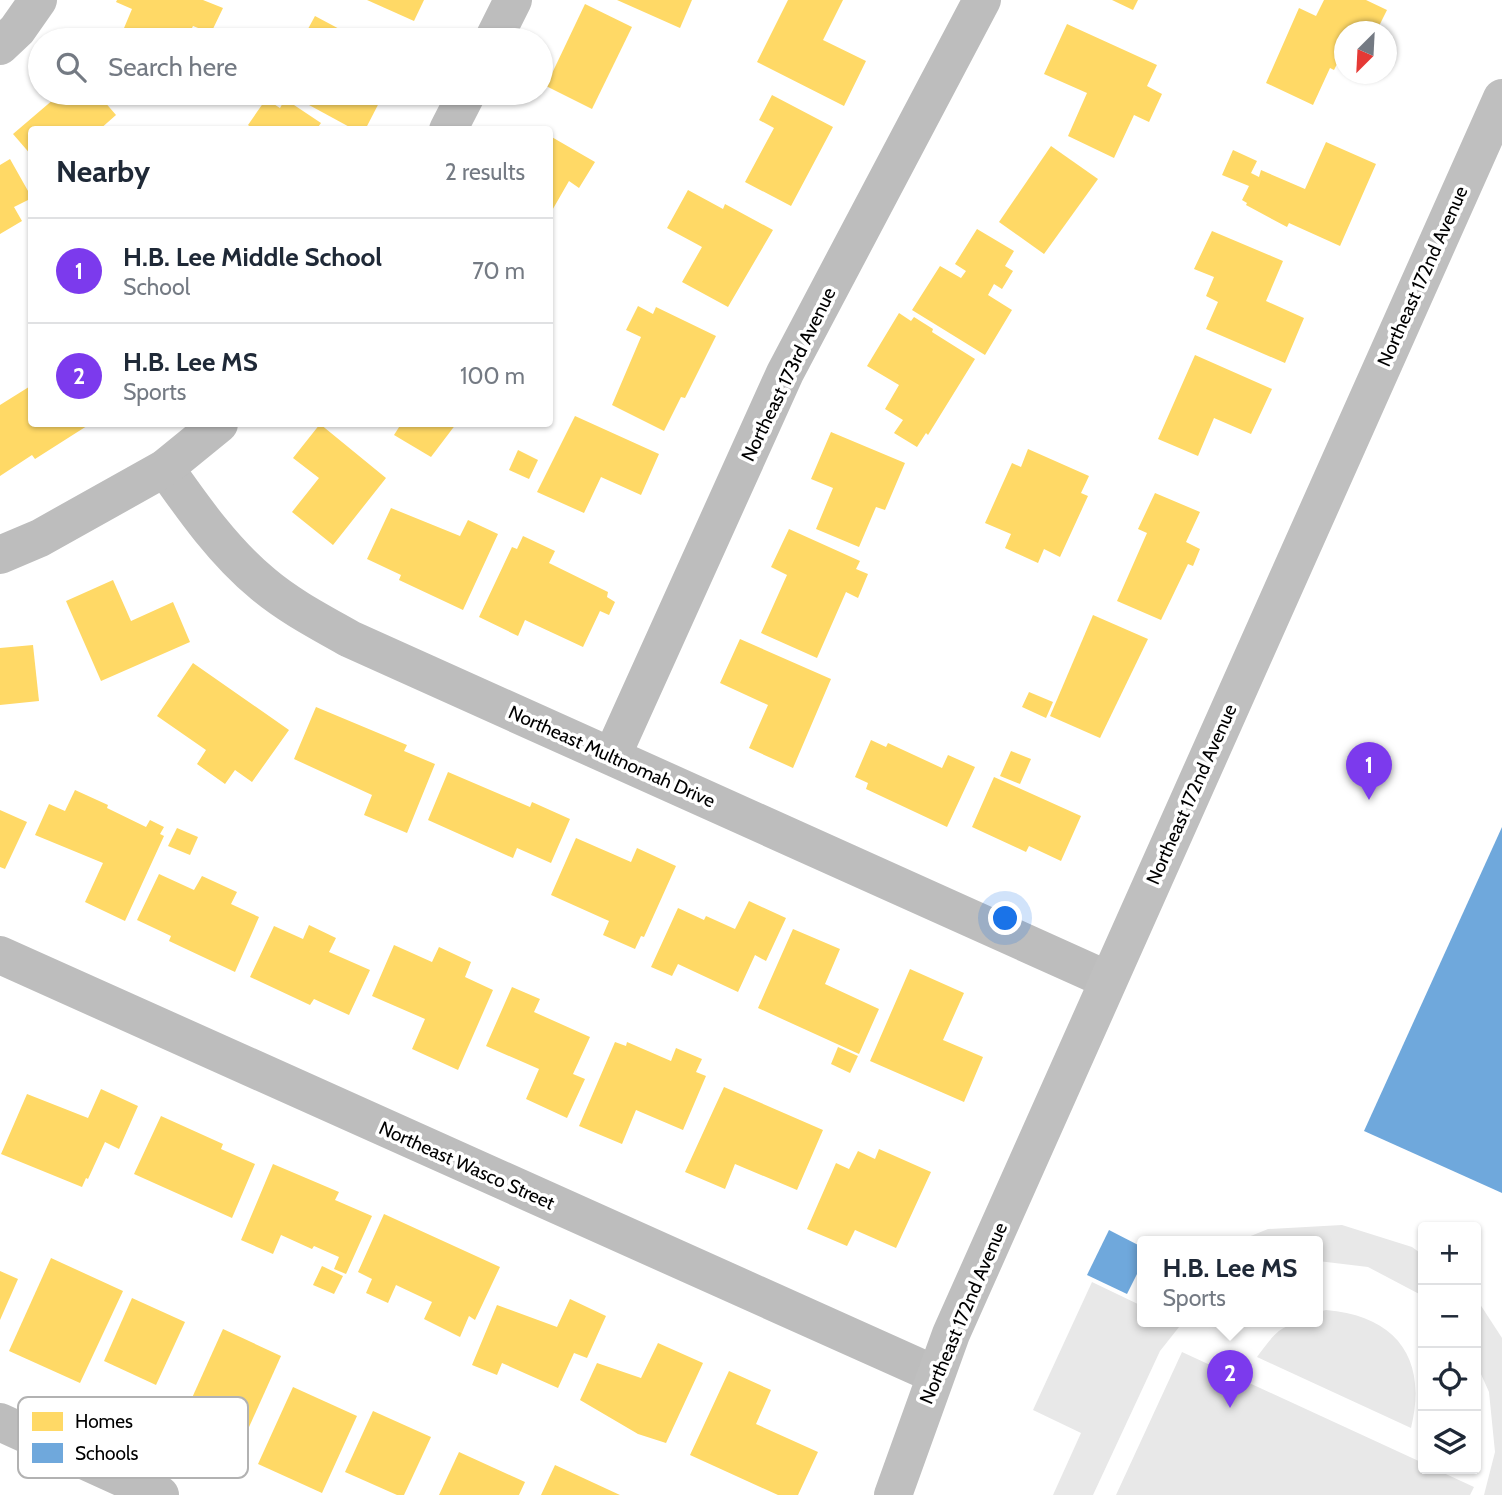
<!DOCTYPE html>
<meta charset="utf-8">
<style>
:root{--surface:#fff;--page:#f6f6f7;--text:#1f2937;--muted:#747a83;--line:#e0e1e3;--accent:#7c3aed}
body{margin:0;font-family:Cabin,sans-serif;background:var(--page);color:var(--text)}
.controls{position:absolute;right:21px;bottom:21px;display:grid;overflow:hidden;border-radius:7px;box-shadow:0 2px 5px #0004}
.controls button{width:63px;height:63px;display:grid;place-items:center;padding:0;border:0;border-bottom:2px solid var(--line);background:var(--surface);color:var(--text);font:35px sans-serif}
.compass{position:absolute;left:1334px;top:21px;width:63px;height:63px;border-radius:50%;background:var(--surface);box-shadow:0 2px 5px #0004;rotate:204deg}
.you{position:absolute;left:1006px;top:919px;width:24px;height:24px;margin:-18px;border:5px solid #fff;border-radius:50%;background:#1a73e8;box-shadow:0 0 0 10px #1a73e833}
.badge{display:grid;place-items:center;width:46px;height:46px;border-radius:50%;background:var(--accent);color:#fff;font-size:23px;font-weight:700}
.pin{position:absolute;translate:-50% -58px;filter:drop-shadow(0 2px 4px #0008)}
.pin::after{content:'';position:absolute;top:37px;width:24px;height:21px;background:inherit;clip-path:polygon(0 0,100% 0,50% 100%)}
.popup{position:absolute;left:1137px;top:1236px;width:186px;height:91px;box-sizing:border-box;display:grid;place-content:center;border-radius:7px;background:var(--surface);filter:drop-shadow(0 2px 5px #0005);font-size:23px;white-space:nowrap;color:var(--muted)}
.popup b{font-size:26px;color:var(--text)}
.popup::after{content:'';position:absolute;left:50%;top:100%;margin-left:-14px;border:14px solid transparent;border-top-color:var(--surface)}
.list{margin:0;padding:0;list-style:none}
h2{display:flex;justify-content:space-between;align-items:center;height:91px;margin:0;padding:0 28px;font-size:30px}
h2 small{font-size:23px;font-weight:400;color:var(--muted)}
.list li{display:grid;grid-template-columns:46px 1fr auto;gap:21px;align-items:center;box-sizing:border-box;height:105px;padding:0 28px;border-top:2px solid var(--line)}
.list b{display:block;font-size:26px;white-space:nowrap}
.list p{margin:0;font-size:23px;white-space:nowrap;color:var(--muted)}
.list em{font-size:23px;font-style:normal;color:var(--muted)}
.icon{flex:none;width:38px;height:38px;fill:none;stroke:currentColor;stroke-width:2;stroke-linecap:round;stroke-linejoin:round}
.map{position:relative;flex:none;width:1502px;height:1495px;overflow:hidden}
.search{position:absolute;background:var(--surface);box-shadow:0 2px 5px #0004;left:28px;top:28px;width:525px;height:77px;display:flex;align-items:center;gap:18px;box-sizing:border-box;padding:0 24px;border-radius:38px;color:var(--muted);font-size:26px}
.panel{position:absolute;background:var(--surface);box-shadow:0 2px 5px #0004;left:28px;top:126px;width:525px;height:301px;border-radius:7px}
.map>svg:first-child{display:block}
</style>
<div class="map">
<svg width="1502" height="1495" viewBox="0 0 1502 1495">
<rect width="100%" height="100%" fill="#fff"/>
<!-- green -->
<g fill="#e8e8e8">
<path d="M 1342,1225 L 1412,1247 L 1423,1255 L 1423,1296 L 1368,1267 L 1318,1261 L 1318,1242 L 1236,1242 L 1268,1229 Z"/>
<path d="M 1092,1282 L 1142,1306 L 1142,1322 L 1183,1322 L 1160,1351 L 1093,1495 L 1053,1495 L 1081,1433 L 1033,1410 Z"/>
<path d="M 1476,1298 L 1502,1338 L 1502,1495 L 1484,1495 L 1495,1452 L 1489,1392 L 1476,1363 Z"/>
<path d="M 1326,1310 C 1397,1316 1428,1359 1411,1428 L 1257,1357 C 1278,1329 1282,1322 1318,1322 L 1318,1312 Z"/>
<path d="M 1182,1352 L 1423,1463 L 1423,1469 L 1435,1469 L 1474,1487 L 1470,1495 L 1116,1495 Z"/>
</g>
<!-- homes -->
<g fill="#ffd966">
<path d="M 117,0 L 203,0 L 223,8 L 211,33 L 193,26 L 186,40 L 119,40 L 132,9 L 116,2 Z"/>
<path d="M 367,0 L 424,0 L 414,21 Z"/>
<path d="M 617,0 L 692,0 L 680,28 Z"/>
<path d="M 788,0 L 843,0 L 823,40 L 866,61 L 844,106 L 757,62 Z"/>
<path d="M 1112,0 L 1138,0 L 1133,10 Z"/>
<path d="M 1324,0 L 1366,0 L 1387,10 L 1376,32 L 1344,32 L 1344,50 L 1334,70 L 1330,68 L 1313,105 L 1266,83 L 1299,8 L 1316,16 Z"/>
<path d="M 585,4 L 632,27 L 592,109 L 546,86 Z"/>
<path d="M 315,16 L 360,40 L 302,40 Z"/>
<path d="M 1067,24 L 1157,65 L 1147,86 L 1162,94 L 1149,122 L 1134,115 L 1114,158 L 1068,136 L 1087,93 L 1044,74 Z"/>
<path d="M 61,93 L 97,93 L 116,115 L 99,130 L 32,130 L 32,156 L 13,134 Z"/>
<path d="M 287,93 L 374,93 L 382,97 L 365,130 L 355,130 Z"/>
<path d="M 772,95 L 833,127 L 791,206 L 745,182 L 774,128 L 759,120 Z"/>
<path d="M 266,99 L 280,108 L 285,99 L 321,123 L 316,130 L 254,130 L 248,125 Z"/>
<path d="M 550,136 L 595,162 L 579,188 L 569,181 L 550,214 Z"/>
<path d="M 1326,142 L 1376,164 L 1340,246 L 1289,223 L 1287,227 L 1246,205 L 1247,203 L 1242,200 L 1249,186 L 1222,175 L 1233,150 L 1257,161 L 1251,173 L 1259,177 L 1261,170 L 1305,189 Z"/>
<path d="M 1051,146 L 1098,179 L 1044,254 L 999,222 Z"/>
<path d="M 10,159 L 32,198 L 14,207 L 22,221 L 0,234 L 0,165 Z"/>
<path d="M 688,190 L 723,209 L 725,204 L 773,230 L 728,307 L 682,282 L 702,247 L 667,228 Z"/>
<path d="M 977,229 L 1014,251 L 1005,266 L 1013,271 L 1002,289 L 994,284 L 988,295 L 1012,310 L 985,355 L 912,310 L 940,266 L 961,278 L 966,271 L 955,264 Z"/>
<path d="M 1212,231 L 1283,261 L 1266,301 L 1304,318 L 1285,363 L 1206,329 L 1218,302 L 1206,296 L 1214,277 L 1194,269 Z"/>
<path d="M 638,306 L 653,314 L 656,307 L 716,336 L 685,398 L 681,397 L 664,431 L 612,405 L 641,337 L 626,330 Z"/>
<path d="M 899,313 L 911,321 L 914,317 L 933,329 L 932,332 L 975,359 L 928,435 L 926,433 L 917,447 L 894,433 L 903,420 L 885,409 L 899,385 L 867,366 Z"/>
<path d="M 1195,355 L 1272,389 L 1251,434 L 1214,418 L 1198,456 L 1158,439 Z"/>
<path d="M 32,385 L 32,424 L 90,424 L 35,459 L 32,455 L 0,476 L 0,405 Z"/>
<path d="M 575,416 L 659,454 L 641,495 L 601,477 L 584,513 L 537,492 Z"/>
<path d="M 320,424 L 386,478 L 333,545 L 292,512 L 319,478 L 293,458 Z"/>
<path d="M 401,424 L 456,424 L 431,457 L 394,435 Z"/>
<path d="M 831,432 L 905,463 L 885,510 L 876,507 L 859,547 L 816,529 L 833,488 L 811,479 Z"/>
<path d="M 1028,449 L 1089,476 L 1081,493 L 1088,496 L 1060,557 L 1044,549 L 1038,563 L 1005,548 L 1011,534 L 985,523 L 1012,463 L 1021,467 Z"/>
<path d="M 518,450 L 538,460 L 529,479 L 509,470 Z"/>
<path d="M 1155,493 L 1200,512 L 1186,542 L 1200,549 L 1193,566 L 1188,564 L 1161,620 L 1117,601 L 1147,533 L 1138,529 Z"/>
<path d="M 391,508 L 460,536 L 468,520 L 498,534 L 463,610 L 399,580 L 401,575 L 367,559 Z"/>
<path d="M 789,529 L 860,561 L 856,569 L 868,574 L 858,598 L 846,592 L 817,658 L 761,633 L 787,575 L 771,567 Z"/>
<path d="M 523,536 L 555,551 L 549,563 L 608,592 L 607,597 L 615,602 L 609,615 L 600,611 L 583,647 L 525,620 L 518,636 L 479,617 L 512,547 L 517,549 Z"/>
<path d="M 113,580 L 131,621 L 173,602 L 190,642 L 101,681 L 66,601 Z"/>
<path d="M 1093,615 L 1148,639 L 1100,738 L 1050,716 Z"/>
<path d="M 740,639 L 831,679 L 793,768 L 749,748 L 768,705 L 720,683 Z"/>
<path d="M 33,645 L 39,701 L 0,705 L 0,648 Z"/>
<path d="M 193,663 L 289,730 L 252,782 L 235,770 L 225,784 L 197,764 L 206,750 L 157,716 Z"/>
<path d="M 1029,692 L 1053,702 L 1046,718 L 1022,707 Z"/>
<path d="M 316,707 L 407,745 L 404,751 L 435,764 L 407,833 L 364,815 L 372,795 L 294,759 Z"/>
<path d="M 871,740 L 886,747 L 888,743 L 942,768 L 948,755 L 975,767 L 947,827 L 866,789 L 868,783 L 855,777 Z"/>
<path d="M 1011,751 L 1031,759 L 1020,784 L 1000,776 Z"/>
<path d="M 448,772 L 530,807 L 532,802 L 570,819 L 551,863 L 517,848 L 513,858 L 428,820 Z"/>
<path d="M 994,777 L 1081,816 L 1061,861 L 1029,846 L 1026,852 L 972,827 Z"/>
<path d="M 75,790 L 108,805 L 107,808 L 146,827 L 150,820 L 164,827 L 160,834 L 164,836 L 125,921 L 85,902 L 103,863 L 35,835 L 49,804 L 65,811 Z"/>
<path d="M 0,810 L 27,822 L 5,869 L 0,867 Z"/>
<path d="M 177,828 L 198,837 L 190,855 L 168,846 Z"/>
<path d="M 576,838 L 631,862 L 637,848 L 676,866 L 644,937 L 641,936 L 635,949 L 603,935 L 609,921 L 551,895 Z"/>
<path d="M 159,874 L 194,890 L 202,876 L 237,892 L 231,904 L 259,917 L 235,972 L 169,941 L 171,936 L 137,920 Z"/>
<path d="M 749,901 L 786,918 L 766,961 L 755,955 L 738,992 L 678,964 L 672,976 L 651,967 L 678,908 L 704,920 L 706,916 L 735,929 Z"/>
<path d="M 309,925 L 336,938 L 329,952 L 370,970 L 349,1015 L 314,999 L 310,1005 L 250,977 L 274,926 L 303,939 Z"/>
<path d="M 793,929 L 840,949 L 825,984 L 879,1009 L 859,1054 L 758,1008 Z"/>
<path d="M 394,945 L 432,962 L 439,947 L 471,962 L 465,977 L 493,990 L 458,1070 L 412,1049 L 425,1019 L 372,996 Z"/>
<path d="M 910,969 L 964,993 L 943,1040 L 983,1057 L 964,1102 L 870,1061 Z"/>
<path d="M 512,987 L 540,999 L 534,1012 L 590,1037 L 573,1074 L 585,1079 L 567,1118 L 526,1099 L 539,1069 L 486,1046 Z"/>
<path d="M 615,1042 L 626,1046 L 627,1042 L 671,1061 L 676,1048 L 702,1059 L 696,1072 L 706,1076 L 683,1130 L 636,1110 L 622,1144 L 579,1126 Z"/>
<path d="M 838,1047 L 858,1056 L 850,1073 L 831,1064 Z"/>
<path d="M 724,1087 L 823,1130 L 797,1190 L 735,1164 L 725,1189 L 685,1172 Z"/>
<path d="M 101,1089 L 138,1106 L 119,1149 L 105,1142 L 88,1179 L 86,1178 L 82,1187 L 1,1154 L 27,1094 L 88,1118 Z"/>
<path d="M 161,1116 L 223,1144 L 221,1149 L 255,1164 L 232,1218 L 134,1174 Z"/>
<path d="M 879,1149 L 931,1172 L 896,1248 L 855,1230 L 847,1246 L 807,1229 L 836,1163 L 849,1169 L 858,1151 L 875,1159 Z"/>
<path d="M 273,1164 L 339,1192 L 335,1200 L 372,1216 L 346,1274 L 334,1269 L 339,1257 L 314,1246 L 312,1249 L 281,1235 L 273,1254 L 241,1240 Z"/>
<path d="M 384,1214 L 500,1267 L 475,1320 L 469,1316 L 460,1337 L 424,1319 L 432,1302 L 396,1285 L 388,1303 L 366,1293 L 372,1279 L 358,1272 Z"/>
<path d="M 51,1258 L 123,1291 L 80,1383 L 9,1351 Z"/>
<path d="M 322,1266 L 343,1276 L 334,1294 L 313,1285 Z"/>
<path d="M 0,1271 L 18,1279 L 0,1320 Z"/>
<path d="M 132,1298 L 185,1322 L 156,1385 L 104,1361 Z"/>
<path d="M 570,1299 L 606,1316 L 587,1358 L 574,1353 L 558,1388 L 502,1363 L 497,1375 L 472,1365 L 497,1305 L 557,1327 Z"/>
<path d="M 223,1329 L 281,1356 L 245,1436 L 187,1409 Z"/>
<path d="M 658,1343 L 703,1363 L 666,1443 L 638,1434 L 580,1400 L 597,1363 L 641,1378 Z"/>
<path d="M 729,1371 L 771,1390 L 756,1424 L 818,1452 L 798,1495 L 778,1495 L 690,1455 Z"/>
<path d="M 293,1387 L 357,1416 L 322,1493 L 258,1464 Z"/>
<path d="M 373,1411 L 431,1437 L 404,1495 L 397,1495 L 345,1472 Z"/>
<path d="M 459,1452 L 525,1482 L 519,1495 L 439,1495 Z"/>
<path d="M 555,1465 L 620,1495 L 541,1495 Z"/>
</g>
<!-- schools -->
<g fill="#6fa8dc">
<path d="M 1502,827 L 1502,1193 L 1364,1131 Z"/>
<path d="M 1109,1230 L 1142,1247 L 1142,1264 L 1127,1294 L 1087,1275 Z"/>
</g>
<g fill="none" stroke-linecap="round" stroke-linejoin="round">
<!-- street -->
<g stroke="#bdbdbd" stroke-width="38">
<path d="M 493,40 L 513,0"/>
<path d="M 0,46 L 17,30 L 38,0"/>
<path d="M 448,130 L 467,93"/>
<path d="M 165,468 C 193,508 224,552 263,584 C 289,606 320,622 350,639 L 1108,980"/>
<path d="M 0,555 L 40,538 L 165,468 L 219,424"/>
<path d="M 612,756 L 785,373 L 982,0"/>
<path d="M 0,955 L 934,1374"/>
<path d="M 0,1422 L 160,1495"/>
</g>
<!-- secondary -->
<path stroke="#bfbfbf" stroke-width="38" d="M 893,1495 L 951,1334 L 1502,98"/>
</g>
<g text-anchor="middle" stroke-width="7" stroke-linejoin="round" paint-order="stroke">
<!-- street labels -->
<g font-size="19" fill="#000" stroke="#fff">
<text transform="translate(1422 276) rotate(-66)" y="7">Northeast 172nd Avenue</text>
<text transform="translate(788 374) rotate(-64)" y="7">Northeast 173rd Avenue</text>
<text transform="translate(612 756) rotate(24)" y="7">Northeast Multnomah Drive</text>
<text transform="translate(1191 794) rotate(-66)" y="7">Northeast 172nd Avenue</text>
<text transform="translate(467 1165) rotate(24)" y="7">Northeast Wasco Street</text>
<text transform="translate(963 1313) rotate(-67)" y="7">Northeast 172nd Avenue</text>
</g>
</g>
<!-- legend -->
<rect x="18" y="1397" width="230" height="81" rx="10" fill="#fff" stroke="#b2b2b2" stroke-width="2"/>
<rect x="32" y="1412" width="31" height="19" fill="#ffd966"/>
<rect x="32" y="1443" width="31" height="20" fill="#6fa8dc"/>
<g font-size="19" fill="#000">
<text x="75" y="1428">Homes</text>
<text x="75" y="1460">Schools</text>
</g>
</svg>
<div class="controls">
<button>+</button>
<button>−</button>
<button><svg class="icon" aria-label="locate" viewBox="0 0 24 24"><circle cx="12" cy="12" r="6"/><path d="M12 2v4M12 18v4M2 12h4M18 12h4"/></svg></button>
<button><svg class="icon" aria-label="layers" viewBox="0 0 24 24"><path d="M12 4l9 5-9 5-9-5zM3 14l9 5 9-5"/></svg></button>
</div>
<svg class="compass" viewBox="-18 -18 36 36"><path d="M0-13l5 13h-10z" fill="#e53935"/><path d="M0 13l5-13h-10z" fill="#747a83"/></svg>
<div class="you"></div>
<div class="pin badge" style="left:1369px;top:800px">1</div>
<div class="pin badge" style="left:1230px;top:1408px">2</div>
<div class="popup"><b>H.B. Lee MS</b>Sports</div>
<div class="search"><svg class="icon" aria-label="search" viewBox="0 0 24 24"><circle cx="10" cy="10" r="6"/><path d="M15 15l6 6"/></svg>Search here</div>
<section class="panel">
<h2>Nearby<small>2 results</small></h2>
<ul class="list">
<li><span class="badge">1</span><div><b>H.B. Lee Middle School</b><p>School</p></div><em>70 m</em></li>
<li><span class="badge">2</span><div><b>H.B. Lee MS</b><p>Sports</p></div><em>100 m</em></li>
</ul>
</section>
</div>
